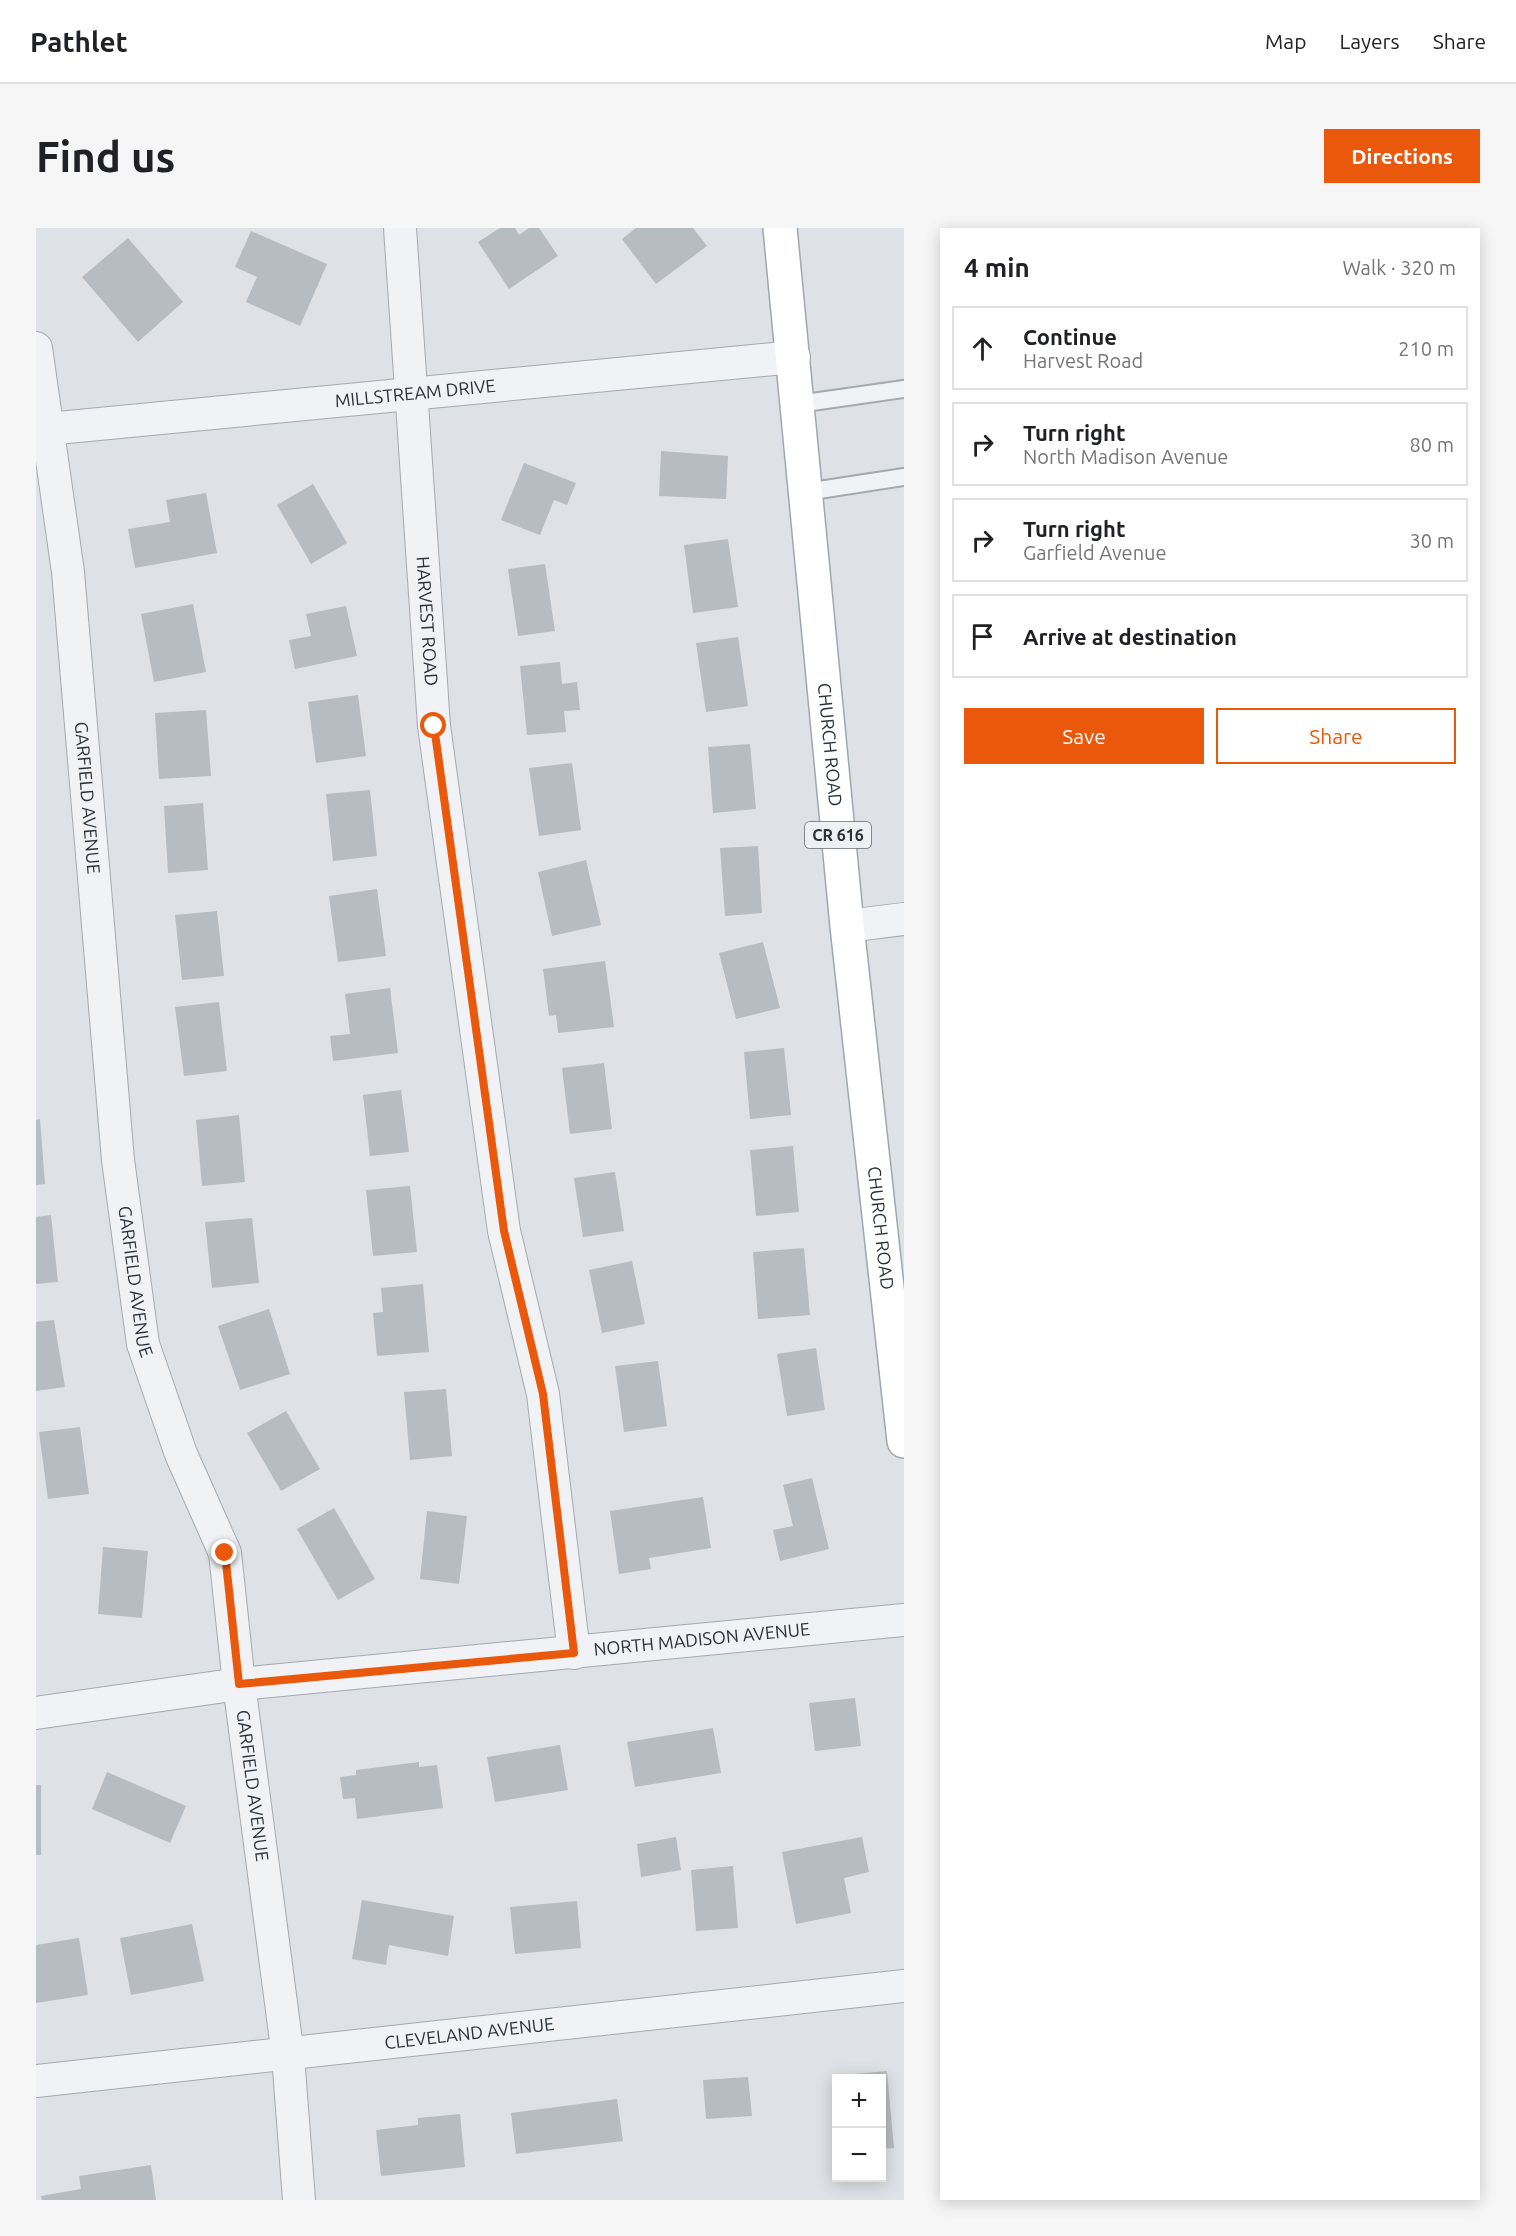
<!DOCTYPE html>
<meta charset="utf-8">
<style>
:root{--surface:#fff;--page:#f6f6f6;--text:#202124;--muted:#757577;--line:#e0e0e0;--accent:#ea580c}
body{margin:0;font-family:Ubuntu,sans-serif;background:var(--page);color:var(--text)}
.controls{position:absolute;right:18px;bottom:18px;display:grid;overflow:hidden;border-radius:0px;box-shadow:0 3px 15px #0003}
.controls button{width:54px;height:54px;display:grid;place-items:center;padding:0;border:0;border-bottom:2px solid var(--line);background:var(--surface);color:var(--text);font:30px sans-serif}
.stop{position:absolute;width:18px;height:18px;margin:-14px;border:4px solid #ea580c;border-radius:50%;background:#fff}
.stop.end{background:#ea580c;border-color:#fff;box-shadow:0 2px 6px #0008}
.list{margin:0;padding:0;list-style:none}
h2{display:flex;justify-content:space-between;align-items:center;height:78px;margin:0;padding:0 24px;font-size:26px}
h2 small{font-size:20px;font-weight:400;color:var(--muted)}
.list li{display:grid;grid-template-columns:39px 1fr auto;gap:18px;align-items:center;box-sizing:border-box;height:84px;margin:0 12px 12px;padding:0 12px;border:2px solid var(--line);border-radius:0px}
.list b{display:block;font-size:22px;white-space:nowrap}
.list p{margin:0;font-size:20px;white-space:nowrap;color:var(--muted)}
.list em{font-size:20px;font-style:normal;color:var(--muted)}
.actions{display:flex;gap:12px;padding:18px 24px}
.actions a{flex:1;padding:14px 0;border:2px solid var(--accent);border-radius:0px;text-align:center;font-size:21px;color:var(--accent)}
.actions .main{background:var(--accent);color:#fff}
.icon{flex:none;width:33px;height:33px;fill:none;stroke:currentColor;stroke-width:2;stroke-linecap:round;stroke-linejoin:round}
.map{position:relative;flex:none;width:868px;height:1972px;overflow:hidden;border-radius:0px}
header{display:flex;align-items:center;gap:36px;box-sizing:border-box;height:84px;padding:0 30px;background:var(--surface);border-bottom:2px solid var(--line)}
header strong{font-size:28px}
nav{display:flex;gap:33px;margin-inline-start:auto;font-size:21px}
.intro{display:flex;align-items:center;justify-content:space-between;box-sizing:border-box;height:144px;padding:0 36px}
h1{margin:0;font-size:42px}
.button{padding:15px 27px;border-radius:0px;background:var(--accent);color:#fff;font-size:21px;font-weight:700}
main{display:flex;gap:36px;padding:0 36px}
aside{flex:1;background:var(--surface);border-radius:0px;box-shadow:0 3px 15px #0003}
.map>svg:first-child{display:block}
</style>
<header>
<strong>Pathlet</strong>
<nav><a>Map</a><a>Layers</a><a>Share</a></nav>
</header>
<div class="intro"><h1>Find us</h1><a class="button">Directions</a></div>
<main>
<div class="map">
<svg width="868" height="1972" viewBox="0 0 868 1972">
<rect width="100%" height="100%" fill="#dee2e6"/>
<!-- building -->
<g fill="#b6bcc2">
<path d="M 464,0 L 479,0 L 483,7 L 493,0 L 503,0 L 522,28 L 473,61 L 442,14 Z"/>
<path d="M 600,0 L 657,0 L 671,18 L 620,56 L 586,11 Z"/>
<path d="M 215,3 L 291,36 L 264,98 L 210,74 L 221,49 L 199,39 Z"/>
<path d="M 92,10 L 147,74 L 102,114 L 46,49 Z"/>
<path d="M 625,223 L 692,228 L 690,271 L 623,268 Z"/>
<path d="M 488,235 L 540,255 L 531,277 L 518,272 L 504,307 L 465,292 Z"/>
<path d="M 277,256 L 311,315 L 275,336 L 241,277 Z"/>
<path d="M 170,265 L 181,325 L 99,340 L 92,301 L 134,294 L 130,272 Z"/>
<path d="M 692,311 L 702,379 L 657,385 L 648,317 Z"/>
<path d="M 509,336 L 519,403 L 482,408 L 472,341 Z"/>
<path d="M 157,376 L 170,444 L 118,454 L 105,386 Z"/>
<path d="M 310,378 L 321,428 L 259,441 L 253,412 L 275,408 L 270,386 Z"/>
<path d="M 702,409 L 712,478 L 670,484 L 660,415 Z"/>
<path d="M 524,434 L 526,456 L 541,454 L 544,482 L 528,483 L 530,504 L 491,507 L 484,438 Z"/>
<path d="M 322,467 L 330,528 L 280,535 L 272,474 Z"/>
<path d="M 170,482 L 175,548 L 123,551 L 119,485 Z"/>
<path d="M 714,516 L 720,581 L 677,585 L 672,519 Z"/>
<path d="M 536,535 L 545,602 L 503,608 L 493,540 Z"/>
<path d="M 334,562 L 341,628 L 297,633 L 290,566 Z"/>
<path d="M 167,575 L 172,642 L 132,645 L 128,578 Z"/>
<path d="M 722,618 L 726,685 L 689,688 L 684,620 Z"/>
<path d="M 550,632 L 565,697 L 516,708 L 502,644 Z"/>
<path d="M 341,661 L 350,728 L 302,734 L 293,668 Z"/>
<path d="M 181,683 L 188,748 L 146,752 L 139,687 Z"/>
<path d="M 727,714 L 744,780 L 700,791 L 683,725 Z"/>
<path d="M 569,733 L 578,799 L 522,805 L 520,787 L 513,788 L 507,741 Z"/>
<path d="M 354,760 L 362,825 L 297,833 L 294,808 L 314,806 L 309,766 Z"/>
<path d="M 183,774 L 191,843 L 148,848 L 139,779 Z"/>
<path d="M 748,820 L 755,887 L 714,891 L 708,824 Z"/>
<path d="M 568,835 L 576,901 L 534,906 L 526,840 Z"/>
<path d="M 365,862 L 373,924 L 334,928 L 327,867 Z"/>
<path d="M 203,887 L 209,954 L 166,958 L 160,892 Z"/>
<path d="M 4,891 L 9,956 L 0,957 L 0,892 Z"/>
<path d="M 757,918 L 763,984 L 720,988 L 714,922 Z"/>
<path d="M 579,944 L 588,1003 L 547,1009 L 538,950 Z"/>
<path d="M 374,958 L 381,1024 L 337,1028 L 330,962 Z"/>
<path d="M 15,987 L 22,1054 L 0,1056 L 0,989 Z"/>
<path d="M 216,990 L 223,1055 L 176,1060 L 169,994 Z"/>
<path d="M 768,1020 L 774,1087 L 722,1091 L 717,1024 Z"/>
<path d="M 596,1033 L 609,1096 L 566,1105 L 553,1042 Z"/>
<path d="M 387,1056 L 393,1124 L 341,1128 L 337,1085 L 347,1084 L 345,1060 Z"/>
<path d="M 233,1081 L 254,1146 L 204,1162 L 182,1098 Z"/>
<path d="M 18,1092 L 29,1159 L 0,1163 L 0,1094 Z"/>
<path d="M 780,1120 L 789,1182 L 751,1188 L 741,1126 Z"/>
<path d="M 622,1133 L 631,1198 L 588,1204 L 579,1138 Z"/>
<path d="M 410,1161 L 416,1228 L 374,1232 L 368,1164 Z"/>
<path d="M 250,1183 L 284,1241 L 245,1263 L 211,1205 Z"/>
<path d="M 44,1199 L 53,1266 L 12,1271 L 3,1204 Z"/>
<path d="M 776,1250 L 793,1321 L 744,1333 L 737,1302 L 757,1298 L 747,1257 Z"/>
<path d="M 667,1269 L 675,1320 L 613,1330 L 615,1341 L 583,1346 L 574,1283 Z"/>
<path d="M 298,1280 L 339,1351 L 302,1372 L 261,1301 Z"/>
<path d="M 391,1283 L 431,1288 L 423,1356 L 384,1351 Z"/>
<path d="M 67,1319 L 112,1323 L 106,1390 L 62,1386 Z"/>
<path d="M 819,1470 L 825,1518 L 779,1523 L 773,1475 Z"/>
<path d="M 677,1500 L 685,1545 L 599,1559 L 591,1514 Z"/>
<path d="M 524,1517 L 532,1562 L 459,1574 L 451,1529 Z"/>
<path d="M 383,1534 L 383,1539 L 401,1537 L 407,1580 L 321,1591 L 319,1570 L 307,1571 L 304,1549 L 320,1547 L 320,1542 Z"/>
<path d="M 71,1544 L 150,1578 L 134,1615 L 56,1581 Z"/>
<rect x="0" y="1557" width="5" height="70"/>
<path d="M 640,1609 L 645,1642 L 605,1649 L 601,1616 Z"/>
<path d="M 826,1609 L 833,1644 L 808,1650 L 815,1685 L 760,1696 L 746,1624 Z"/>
<path d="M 697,1638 L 702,1700 L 660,1703 L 655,1642 Z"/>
<path d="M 326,1672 L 418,1688 L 412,1728 L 353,1717 L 350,1737 L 316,1731 Z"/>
<path d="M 541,1673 L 545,1720 L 479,1726 L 474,1679 Z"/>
<path d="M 156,1696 L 168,1753 L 95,1767 L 84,1710 Z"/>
<path d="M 43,1710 L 52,1767 L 0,1775 L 0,1717 Z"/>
<path d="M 851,1843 L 858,1920 L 846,1921 L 846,1850 L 810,1850 L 809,1847 Z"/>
<path d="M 712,1849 L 716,1888 L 670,1891 L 667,1852 Z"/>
<path d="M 581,1871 L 587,1913 L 480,1926 L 475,1885 Z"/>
<path d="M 424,1886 L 429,1939 L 345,1948 L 340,1902 L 382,1897 L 382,1890 Z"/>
<path d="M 115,1937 L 120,1972 L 6,1972 L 5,1968 L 45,1961 L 43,1948 Z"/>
</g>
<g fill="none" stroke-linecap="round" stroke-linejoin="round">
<defs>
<g id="service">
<path d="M 762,176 L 868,161"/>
<path d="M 770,264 L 868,249"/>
</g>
<g id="minor">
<path id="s1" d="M 364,0 L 398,498 L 468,1003 L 507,1166 L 538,1425"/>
<path id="s2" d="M 0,120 L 32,344 L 82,932 L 107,1116 L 145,1226 L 189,1325 L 203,1456 L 252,1828 L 263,1972"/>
<path id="s3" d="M 0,202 L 758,129"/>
<path d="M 811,698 L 868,691"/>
<path id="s4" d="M 0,1485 L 203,1456 L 868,1392"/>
<path id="s5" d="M 0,1853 C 290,1824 578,1787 868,1758"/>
</g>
<g id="primary">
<path id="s6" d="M 744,0 L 811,698 L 868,1213"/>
</g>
</defs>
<!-- service casing -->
<use href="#service" stroke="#a4a9af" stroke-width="20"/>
<!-- minor casing -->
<use href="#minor" stroke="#a4a9af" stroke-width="34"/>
<!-- primary casing -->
<use href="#primary" stroke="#9fa7b0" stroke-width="36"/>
<!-- service -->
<use href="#service" stroke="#f1f2f5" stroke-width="16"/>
<!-- minor -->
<use href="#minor" stroke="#f1f2f5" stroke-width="32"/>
<!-- primary -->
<use href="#primary" stroke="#fff" stroke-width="33"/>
</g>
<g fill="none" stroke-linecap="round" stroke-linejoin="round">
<!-- route -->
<path stroke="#ea580c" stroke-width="8" d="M 189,1325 L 203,1456 L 538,1425 L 507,1166 L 468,1003 L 398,498"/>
</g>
<g text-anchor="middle" stroke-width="4.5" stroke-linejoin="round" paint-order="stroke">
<!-- shield labels -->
<rect fill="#eef1f4" stroke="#646b72" stroke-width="1.5" x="769" y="594" width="66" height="26" rx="4.5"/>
<g font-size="16" font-weight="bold" fill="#29313b">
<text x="802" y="613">CR 616</text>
</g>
<!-- street labels -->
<g font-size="18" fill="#29313b" stroke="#eef1f4">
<text dy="6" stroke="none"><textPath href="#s3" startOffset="381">MILLSTREAM DRIVE</textPath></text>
<text dy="6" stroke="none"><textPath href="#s1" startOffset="394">HARVEST ROAD</textPath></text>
<text dy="6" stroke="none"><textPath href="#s6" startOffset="519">CHURCH ROAD</textPath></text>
<text dy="6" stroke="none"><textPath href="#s2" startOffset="453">GARFIELD AVENUE</textPath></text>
<text dy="6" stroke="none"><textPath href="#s6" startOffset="1005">CHURCH ROAD</textPath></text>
<text dy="6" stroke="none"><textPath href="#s2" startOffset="939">GARFIELD AVENUE</textPath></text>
<text dy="6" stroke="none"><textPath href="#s4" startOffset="670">NORTH MADISON AVENUE</textPath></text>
<text dy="6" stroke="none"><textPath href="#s2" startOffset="1461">GARFIELD AVENUE</textPath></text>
<text dy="6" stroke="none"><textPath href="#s5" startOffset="436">CLEVELAND AVENUE</textPath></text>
</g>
</g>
</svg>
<div class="controls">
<button>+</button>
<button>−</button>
</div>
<div class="stop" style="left:398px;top:498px"></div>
<div class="stop end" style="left:189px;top:1325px"></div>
</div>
<aside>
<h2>4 min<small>Walk · 320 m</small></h2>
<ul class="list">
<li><svg class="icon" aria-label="ahead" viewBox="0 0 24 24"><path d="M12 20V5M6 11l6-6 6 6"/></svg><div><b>Continue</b><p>Harvest Road</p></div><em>210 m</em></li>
<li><svg class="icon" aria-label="right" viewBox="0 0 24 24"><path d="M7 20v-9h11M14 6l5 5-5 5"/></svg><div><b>Turn right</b><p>North Madison Avenue</p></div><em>80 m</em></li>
<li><svg class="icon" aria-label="right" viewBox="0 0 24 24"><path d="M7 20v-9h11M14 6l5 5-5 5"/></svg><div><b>Turn right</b><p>Garfield Avenue</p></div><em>30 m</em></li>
<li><svg class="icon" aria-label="arrive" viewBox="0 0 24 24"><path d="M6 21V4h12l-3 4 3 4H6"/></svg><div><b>Arrive at destination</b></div></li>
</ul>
<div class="actions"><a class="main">Save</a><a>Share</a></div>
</aside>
</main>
